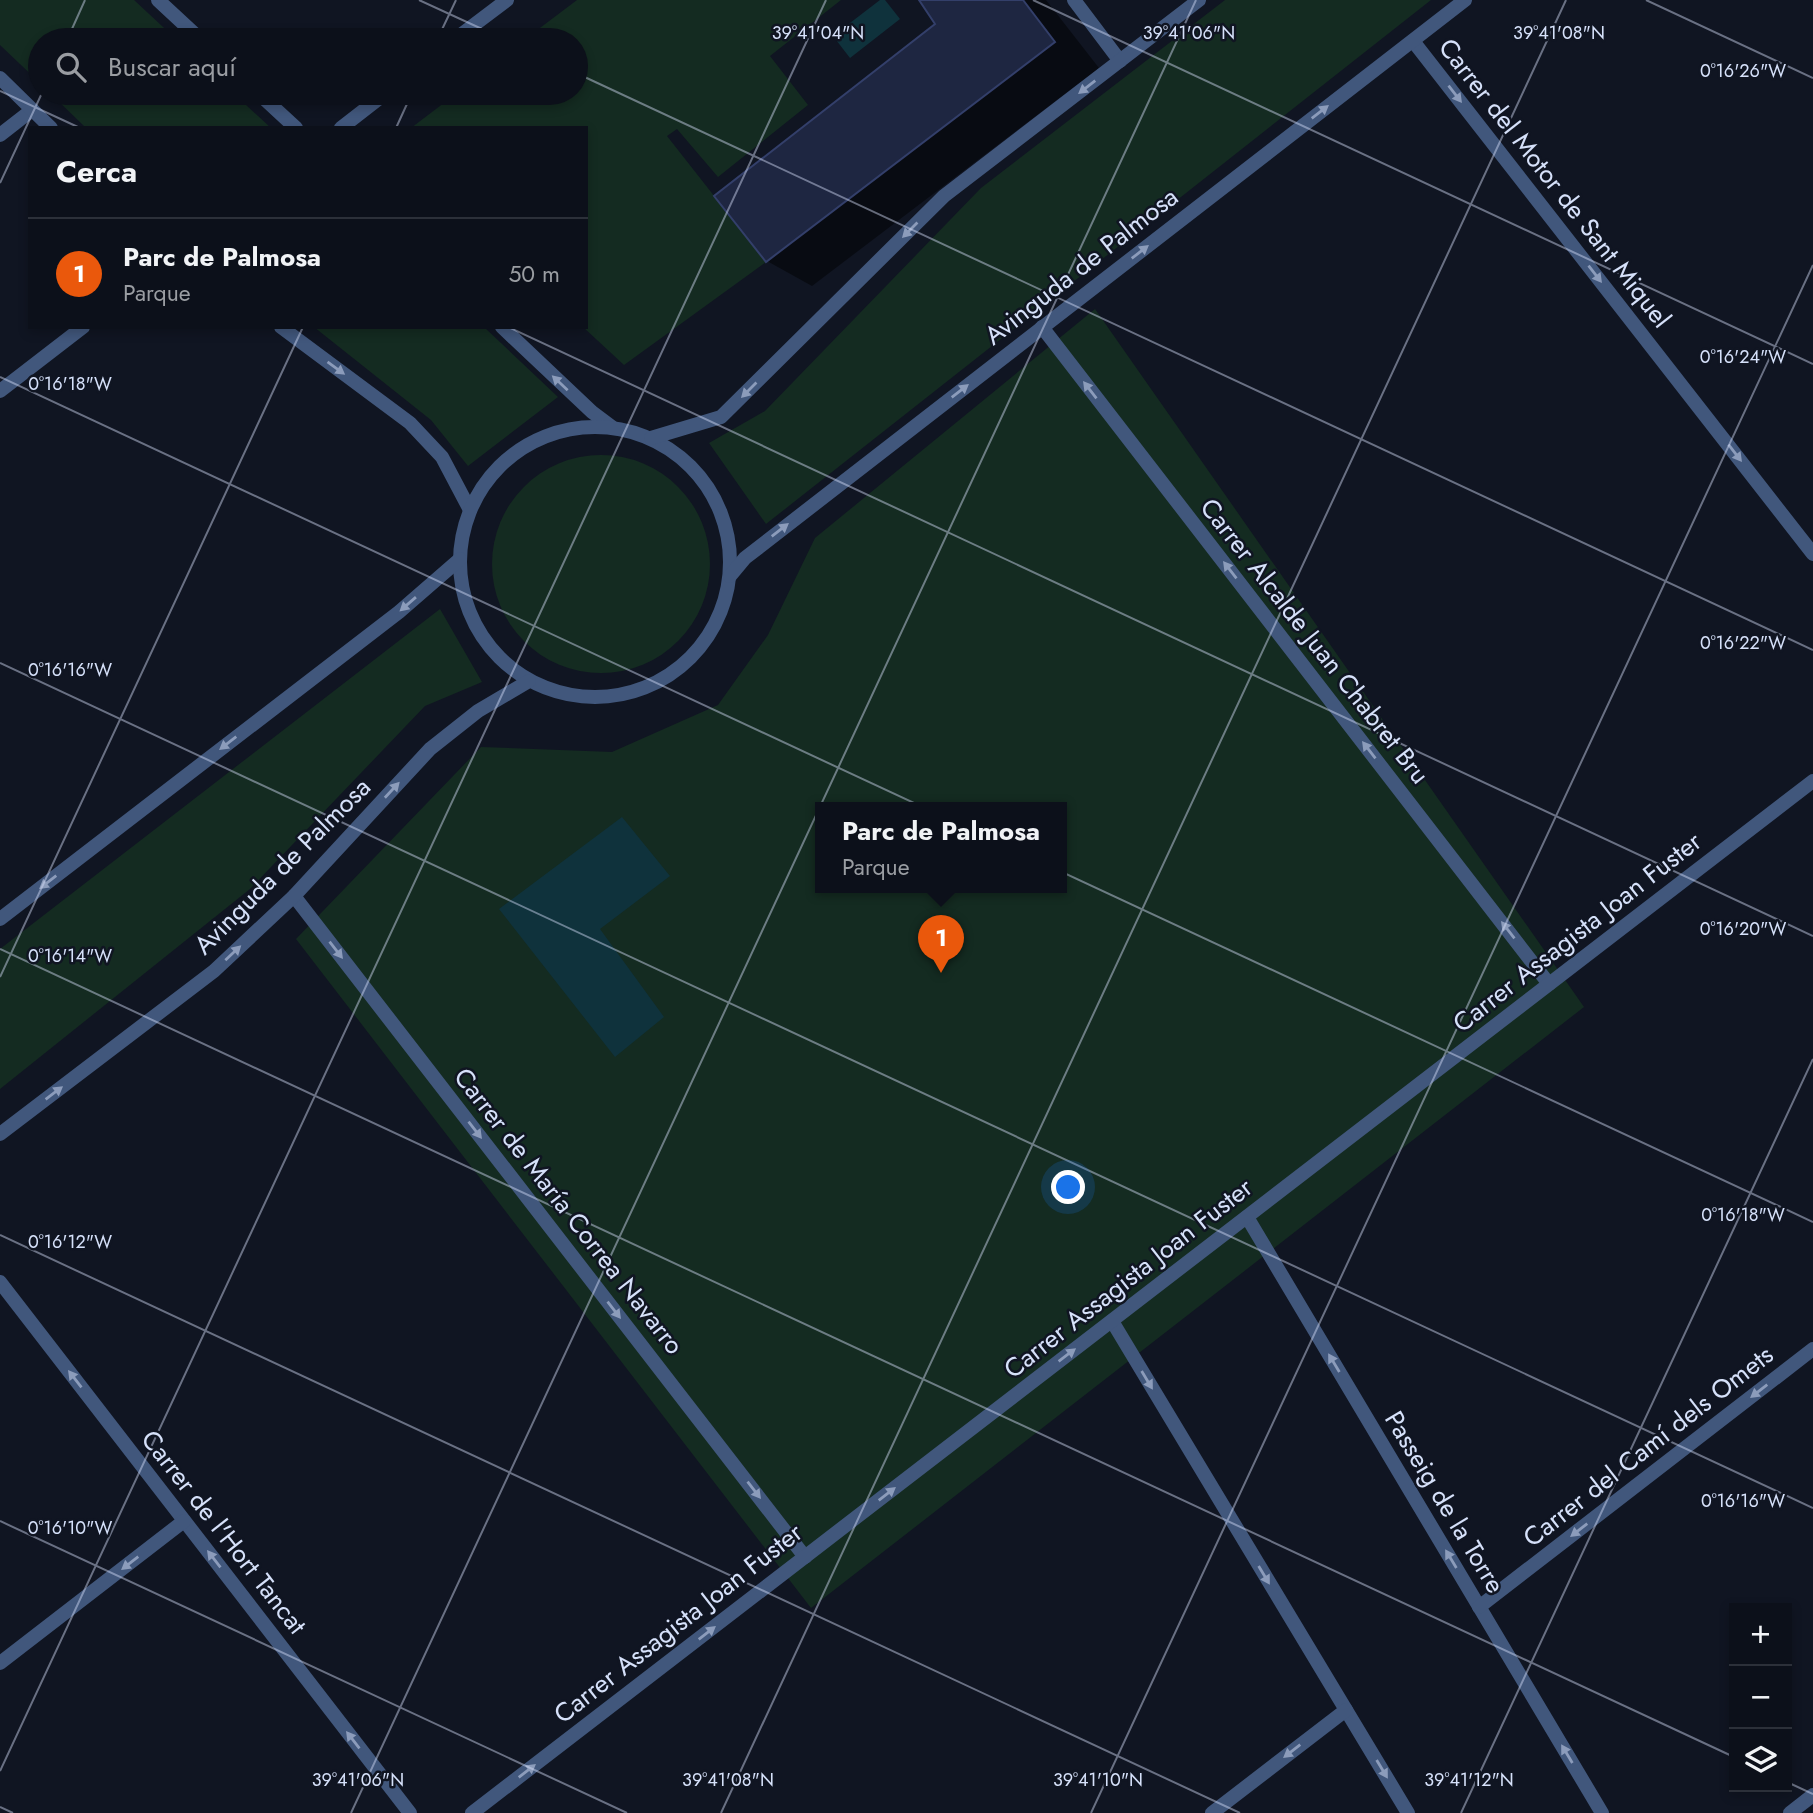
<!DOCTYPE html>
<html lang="es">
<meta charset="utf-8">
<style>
:root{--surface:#0c101a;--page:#1a1e27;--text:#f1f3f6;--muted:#9a9da2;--line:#2c3039;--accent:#ea580c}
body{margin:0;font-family:Jost,sans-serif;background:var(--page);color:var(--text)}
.controls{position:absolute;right:21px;bottom:21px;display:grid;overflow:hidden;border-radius:0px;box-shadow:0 4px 10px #0003}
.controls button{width:63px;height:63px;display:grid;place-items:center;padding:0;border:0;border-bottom:2px solid var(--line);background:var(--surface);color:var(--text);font:35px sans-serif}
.you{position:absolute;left:1069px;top:1188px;width:24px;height:24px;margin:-18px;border:5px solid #fff;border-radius:50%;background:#1a73e8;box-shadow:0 0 0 10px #1a73e833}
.badge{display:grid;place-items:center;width:46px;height:46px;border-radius:50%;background:var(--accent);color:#fff;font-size:23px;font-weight:700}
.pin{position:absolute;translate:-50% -58px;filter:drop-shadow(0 2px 4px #0008)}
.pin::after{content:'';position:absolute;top:37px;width:24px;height:21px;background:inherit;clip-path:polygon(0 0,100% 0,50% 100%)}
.popup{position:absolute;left:815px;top:802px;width:252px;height:91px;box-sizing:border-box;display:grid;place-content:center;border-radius:0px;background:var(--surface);filter:drop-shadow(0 2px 5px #0005);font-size:23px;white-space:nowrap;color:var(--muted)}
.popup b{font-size:26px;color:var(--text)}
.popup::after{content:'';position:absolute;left:50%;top:100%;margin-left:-14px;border:14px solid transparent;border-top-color:var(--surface)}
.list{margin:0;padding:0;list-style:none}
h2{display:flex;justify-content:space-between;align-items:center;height:91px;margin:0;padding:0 28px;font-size:30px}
h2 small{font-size:23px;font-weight:400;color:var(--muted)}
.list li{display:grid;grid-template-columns:46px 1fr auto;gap:21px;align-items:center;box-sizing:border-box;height:112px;padding:0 28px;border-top:2px solid var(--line)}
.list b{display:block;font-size:26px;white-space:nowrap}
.list p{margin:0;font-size:23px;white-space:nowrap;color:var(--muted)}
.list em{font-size:23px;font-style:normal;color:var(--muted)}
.icon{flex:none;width:38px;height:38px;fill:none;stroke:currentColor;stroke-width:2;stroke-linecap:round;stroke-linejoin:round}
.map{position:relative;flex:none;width:1813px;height:1813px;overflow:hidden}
.search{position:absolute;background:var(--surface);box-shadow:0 4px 10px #0003;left:28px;top:28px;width:560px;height:77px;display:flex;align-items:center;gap:18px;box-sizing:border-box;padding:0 24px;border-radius:38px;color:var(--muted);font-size:26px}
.panel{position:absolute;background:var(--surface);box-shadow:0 4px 10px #0003;left:28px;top:126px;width:560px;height:203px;border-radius:0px}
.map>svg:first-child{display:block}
</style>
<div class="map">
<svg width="1813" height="1813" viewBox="0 0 1813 1813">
<rect width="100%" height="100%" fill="#101522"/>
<!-- green -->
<g fill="#142b21" fill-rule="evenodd">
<path d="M 0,0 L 134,0 L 177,40 L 40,40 L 40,83 L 0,45 Z"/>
<path d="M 577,0 L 841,0 L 770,56 L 808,105 L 718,177 L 677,129 L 667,136 L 766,262 L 624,365 L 583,327 L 586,327 L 586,128 L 411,128 L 457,93 L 576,93 L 576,40 L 524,40 Z"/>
<path d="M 1225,0 L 1431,0 L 766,524 L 709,443 L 765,411 L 981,188 Z"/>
<path d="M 50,93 L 233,93 L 271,128 L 86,128 Z"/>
<path d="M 1095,309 L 1584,1007 L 811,1608 L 296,939 L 481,747 L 612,752 L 718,705 L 768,635 L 815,538 ZM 820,807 L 1062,807 L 1062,887 L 820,887 Z"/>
<path d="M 314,327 L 484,327 L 558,397 L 468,466 L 431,420 Z"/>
<circle cx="601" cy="564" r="109"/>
<path d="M 440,609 L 482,682 L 425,706 L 250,889 L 0,1089 L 0,949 Z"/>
</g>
<!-- water -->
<g fill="#0f323c">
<path d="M 880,0 L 885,0 L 900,19 L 850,58 L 833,36 Z"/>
<path d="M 622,817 L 670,876 L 600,929 L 664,1017 L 615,1057 L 499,909 Z"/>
</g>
<!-- shadow -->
<path fill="#0007" d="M 921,0 L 1046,0 L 1099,68 L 812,286 L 767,261 L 938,25 Z"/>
<!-- building -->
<path fill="#1e2641" stroke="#333f6a" stroke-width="2" d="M 919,0 L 1023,0 L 1055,42 L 766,262 L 714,196 L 935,24 Z"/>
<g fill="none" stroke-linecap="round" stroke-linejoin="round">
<!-- minor -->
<g stroke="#41577c" stroke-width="14">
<path d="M 1074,0 L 1120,61"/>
<path d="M 454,40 L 507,0"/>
<path d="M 1413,41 L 1813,554"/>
<path d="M 341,128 L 386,93"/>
<path d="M 0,135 L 32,110"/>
<path d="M 1042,327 L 1549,984"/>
<path d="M 0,391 L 83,327"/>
<path d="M 294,896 L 805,1557"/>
<path d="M 1247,1217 L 1602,1813"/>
<path d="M 0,1282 L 410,1813"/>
<path d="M 1112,1321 L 1408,1813"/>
<path d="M 1479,1607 L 1813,1349"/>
<path d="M 0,1663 L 184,1521"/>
<path d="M 472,1813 L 1813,781"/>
<path d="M 1212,1813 L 1346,1710"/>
<path d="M 1790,1813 L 1813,1795"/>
</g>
<!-- tertiary -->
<g stroke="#41577c" stroke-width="14">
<path d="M 158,0 L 201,40"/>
<path d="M 0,78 L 51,128"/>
<path d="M 258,93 L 296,128"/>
<path d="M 281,327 L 410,423 L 442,457 L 470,510"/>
<path d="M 502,327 L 592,412 L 612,427"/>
<circle cx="595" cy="562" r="135"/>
<path d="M 651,438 L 721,417 L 944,196 L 1199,0"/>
<path d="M 730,576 L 745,558 L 1465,0"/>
<path d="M 0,919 L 399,612 L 460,559"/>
<path d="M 0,1134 L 214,971 L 294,896 L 430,749 L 478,711 L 529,681"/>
</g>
</g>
<!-- one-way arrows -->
<defs><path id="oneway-solid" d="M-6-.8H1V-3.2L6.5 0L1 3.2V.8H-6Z" transform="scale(1.75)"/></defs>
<g fill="#8c9cbb">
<use href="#oneway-solid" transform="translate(1087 87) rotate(142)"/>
<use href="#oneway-solid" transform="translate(1455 94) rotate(52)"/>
<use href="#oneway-solid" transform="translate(1320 112) rotate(-38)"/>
<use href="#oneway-solid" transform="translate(910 230) rotate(135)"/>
<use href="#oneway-solid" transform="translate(1140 252) rotate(-38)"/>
<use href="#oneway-solid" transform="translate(1595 274) rotate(52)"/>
<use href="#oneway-solid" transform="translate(336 368) rotate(36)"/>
<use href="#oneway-solid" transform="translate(560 383) rotate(-137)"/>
<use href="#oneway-solid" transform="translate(749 390) rotate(135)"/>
<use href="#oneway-solid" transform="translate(1090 390) rotate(-128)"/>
<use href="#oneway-solid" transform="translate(960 391) rotate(-38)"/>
<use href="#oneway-solid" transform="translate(1735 453) rotate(52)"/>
<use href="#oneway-solid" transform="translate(780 530) rotate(-38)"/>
<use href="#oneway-solid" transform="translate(1230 570) rotate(-128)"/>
<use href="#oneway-solid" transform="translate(408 604) rotate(139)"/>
<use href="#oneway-solid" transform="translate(228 743) rotate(142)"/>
<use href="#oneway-solid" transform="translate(1369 750) rotate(-128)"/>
<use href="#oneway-solid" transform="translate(392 790) rotate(-47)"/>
<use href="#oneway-solid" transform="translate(48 882) rotate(142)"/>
<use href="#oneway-solid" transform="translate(1508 930) rotate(-128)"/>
<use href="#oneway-solid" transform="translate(336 950) rotate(52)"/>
<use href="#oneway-solid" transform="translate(233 953) rotate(-43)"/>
<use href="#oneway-solid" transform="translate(54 1093) rotate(-37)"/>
<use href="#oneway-solid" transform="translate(475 1130) rotate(52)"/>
<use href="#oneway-solid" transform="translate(614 1310) rotate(52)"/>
<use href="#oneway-solid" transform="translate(1067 1355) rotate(-37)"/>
<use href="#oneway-solid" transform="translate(1334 1363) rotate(-121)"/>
<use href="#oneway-solid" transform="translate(75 1379) rotate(-128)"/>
<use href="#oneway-solid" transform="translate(1147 1380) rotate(59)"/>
<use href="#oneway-solid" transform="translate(1759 1391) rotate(142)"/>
<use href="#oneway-solid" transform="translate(754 1490) rotate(52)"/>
<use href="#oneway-solid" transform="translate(887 1494) rotate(-38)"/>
<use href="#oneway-solid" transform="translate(1579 1530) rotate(142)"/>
<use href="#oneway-solid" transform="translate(214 1559) rotate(-128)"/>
<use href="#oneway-solid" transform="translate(1451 1559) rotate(-121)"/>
<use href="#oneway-solid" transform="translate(130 1563) rotate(142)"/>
<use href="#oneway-solid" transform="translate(1264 1575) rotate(59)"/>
<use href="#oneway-solid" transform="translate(707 1633) rotate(-38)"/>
<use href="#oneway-solid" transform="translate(353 1740) rotate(-128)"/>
<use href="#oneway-solid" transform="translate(1292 1751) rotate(142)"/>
<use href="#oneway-solid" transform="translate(1567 1754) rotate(-121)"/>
<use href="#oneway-solid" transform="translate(1382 1769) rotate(59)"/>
<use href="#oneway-solid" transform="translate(527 1771) rotate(-38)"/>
</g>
<!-- ticks -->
<path fill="none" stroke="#d6e1fa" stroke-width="2" stroke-opacity="0.45" d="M 419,0 L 506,40M 1033,0 L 1813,364M 1646,0 L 1813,78M 67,40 L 85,0M 437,40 L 456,0M 576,73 L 1813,650M 0,91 L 80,128M 396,128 L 412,93M 0,183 L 42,93M 508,327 L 1813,936M 0,377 L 1813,1222M 0,663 L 1813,1508M 0,949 L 1734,1757M 0,977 L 303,327M 0,1235 L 1240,1813M 0,1521 L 627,1813M 0,1771 L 826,0M 1787,1782 L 1813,1794M 0,1807 L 13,1813M 351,1813 L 1196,0M 721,1813 L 1566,0M 1091,1813 L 1813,265M 1461,1813 L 1813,1059"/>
<g text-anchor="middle" stroke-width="5" stroke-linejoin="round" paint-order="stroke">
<!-- street labels -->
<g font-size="26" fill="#d6e1fa" stroke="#101522">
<text transform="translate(1555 183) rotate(52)" y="9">Carrer del Motor de Sant Miquel</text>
<text transform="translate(1081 266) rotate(-38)" y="9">Avinguda de Palmosa</text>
<text transform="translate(1315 641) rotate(52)" y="9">Carrer Alcalde Juan Chabret Bru</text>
<text transform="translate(282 866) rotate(-45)" y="9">Avinguda de Palmosa</text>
<text transform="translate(1577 932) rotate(-38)" y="9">Carrer Assagista Joan Fuster</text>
<text transform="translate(569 1211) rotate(52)" y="9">Carrer de María Correa Navarro</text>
<text transform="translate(1128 1278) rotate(-38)" y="9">Carrer Assagista Joan Fuster</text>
<text transform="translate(1648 1446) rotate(-38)" y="9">Carrer del Camí dels Omets</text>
<text transform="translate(1445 1502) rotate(59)" y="9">Passeig de la Torre</text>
<text transform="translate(224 1532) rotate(52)" y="9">Carrer de l'Hort Tancat</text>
<text transform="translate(678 1623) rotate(-38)" y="9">Carrer Assagista Joan Fuster</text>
</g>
</g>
<g font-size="18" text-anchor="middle" fill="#d6e1fa" stroke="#101522" stroke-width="5" stroke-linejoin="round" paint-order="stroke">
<text x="818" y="39">39°41'04"N</text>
<text x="1189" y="39">39°41'06"N</text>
<text x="1559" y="39">39°41'08"N</text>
<text x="1743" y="77">0°16'26"W</text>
<text x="1743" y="363">0°16'24"W</text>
<text x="70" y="390">0°16'18"W</text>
<text x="1743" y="649">0°16'22"W</text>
<text x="70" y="676">0°16'16"W</text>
<text x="1743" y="935">0°16'20"W</text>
<text x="70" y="962">0°16'14"W</text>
<text x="1743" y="1221">0°16'18"W</text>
<text x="70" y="1248">0°16'12"W</text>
<text x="1743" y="1507">0°16'16"W</text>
<text x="70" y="1534">0°16'10"W</text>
<text x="358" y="1786">39°41'06"N</text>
<text x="728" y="1786">39°41'08"N</text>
<text x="1098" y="1786">39°41'10"N</text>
<text x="1469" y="1786">39°41'12"N</text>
</g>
</svg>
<div class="controls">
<button>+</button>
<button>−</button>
<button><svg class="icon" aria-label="layers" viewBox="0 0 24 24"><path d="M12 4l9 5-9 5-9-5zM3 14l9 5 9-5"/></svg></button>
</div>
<div class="you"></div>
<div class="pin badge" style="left:941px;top:973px">1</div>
<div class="popup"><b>Parc de Palmosa</b>Parque</div>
<div class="search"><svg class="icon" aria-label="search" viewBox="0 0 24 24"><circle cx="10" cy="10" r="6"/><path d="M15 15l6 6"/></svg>Buscar aquí</div>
<section class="panel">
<h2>Cerca<small></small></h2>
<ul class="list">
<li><span class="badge">1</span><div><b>Parc de Palmosa</b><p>Parque</p></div><em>50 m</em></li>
</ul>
</section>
</div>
